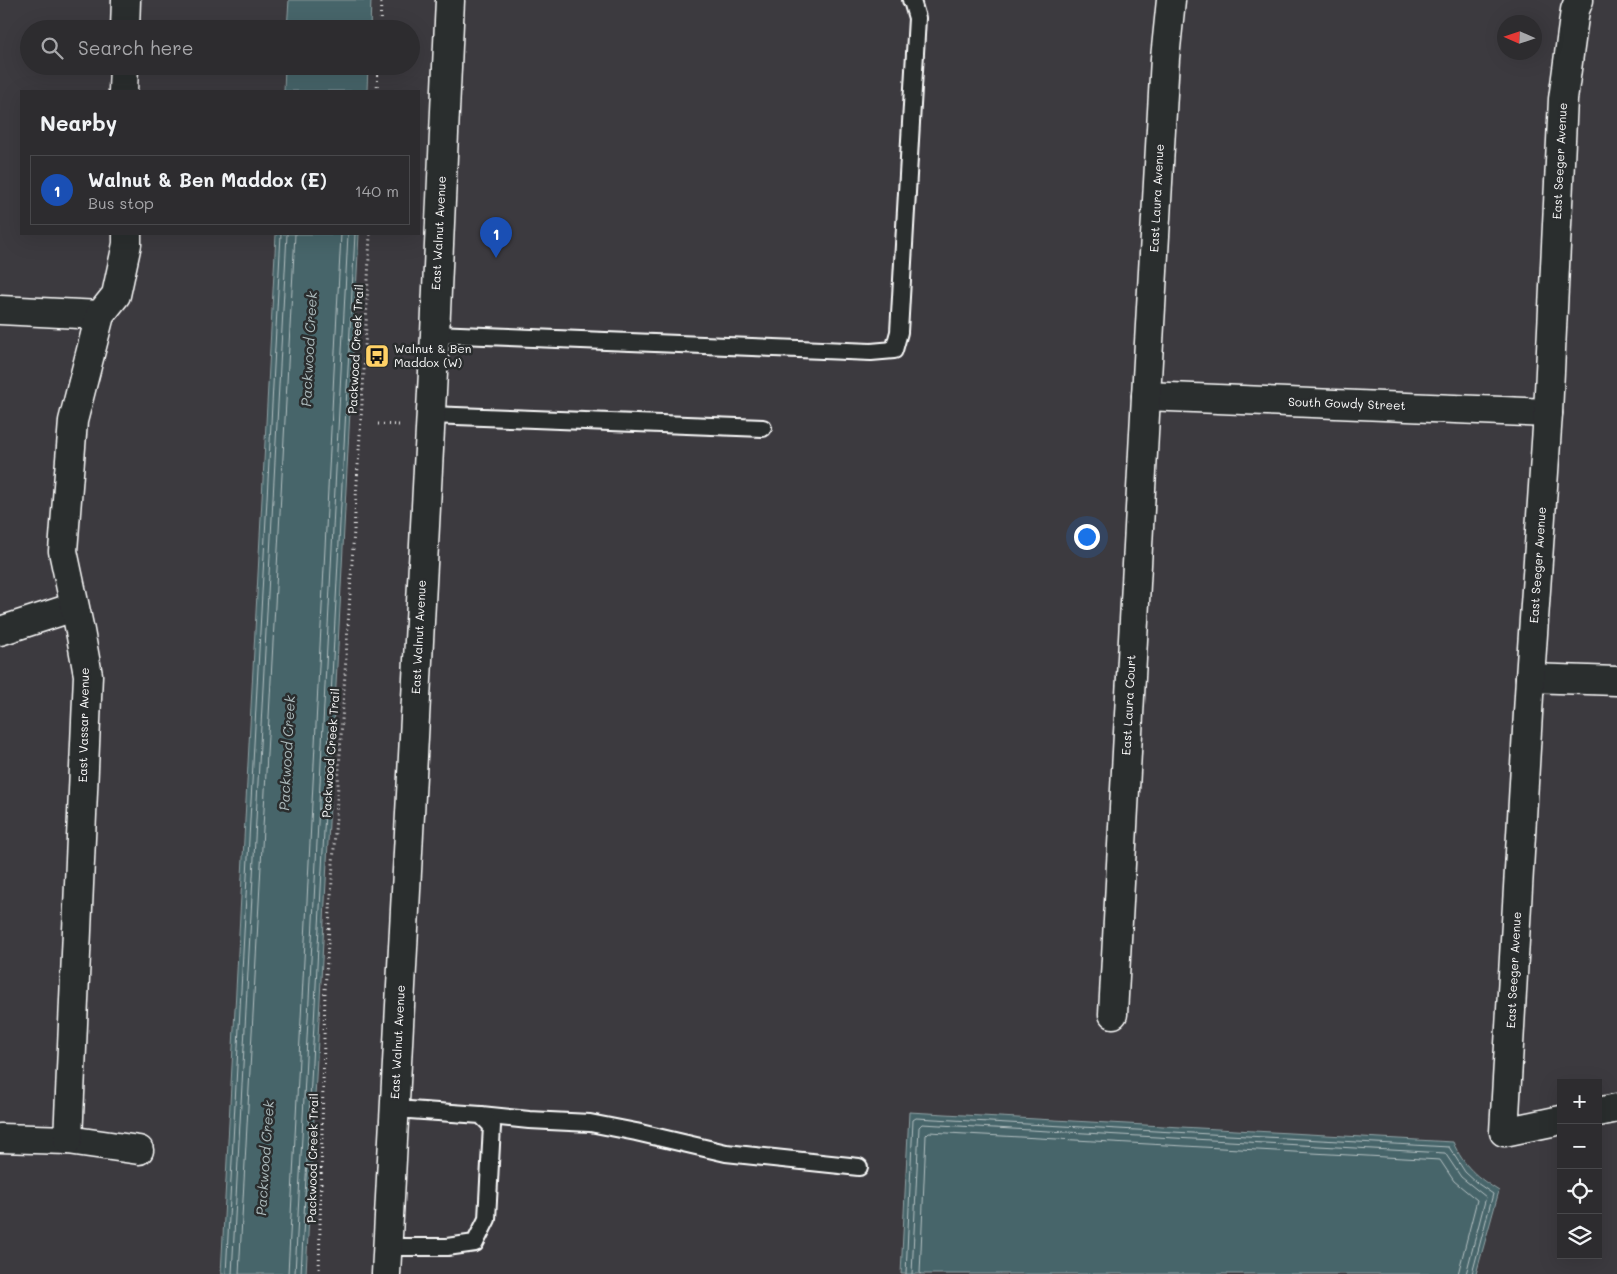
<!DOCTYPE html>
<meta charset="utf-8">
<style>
:root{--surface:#2d2c2f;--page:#39383b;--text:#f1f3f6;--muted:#a7a7aa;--line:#48484b;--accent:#95b2f1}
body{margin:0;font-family:Mali,sans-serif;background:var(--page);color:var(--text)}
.controls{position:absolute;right:15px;bottom:15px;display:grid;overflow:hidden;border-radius:0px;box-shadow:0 5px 20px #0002}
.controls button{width:45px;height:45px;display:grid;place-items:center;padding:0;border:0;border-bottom:1px solid var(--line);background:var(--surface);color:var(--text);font:25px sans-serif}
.compass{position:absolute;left:1497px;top:15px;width:45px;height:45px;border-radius:50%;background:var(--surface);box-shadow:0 5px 20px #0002;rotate:273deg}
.you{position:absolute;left:1086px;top:536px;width:18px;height:18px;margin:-12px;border:4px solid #fff;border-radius:50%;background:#1a73e8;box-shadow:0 0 0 8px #1a73e833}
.badge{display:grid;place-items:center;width:32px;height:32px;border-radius:50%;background:var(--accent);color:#fff;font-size:16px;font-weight:700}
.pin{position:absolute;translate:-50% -41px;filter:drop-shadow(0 1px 2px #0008)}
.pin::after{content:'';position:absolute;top:26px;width:18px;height:15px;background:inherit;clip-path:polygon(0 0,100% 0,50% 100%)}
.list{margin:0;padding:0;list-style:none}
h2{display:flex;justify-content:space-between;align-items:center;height:65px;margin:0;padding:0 20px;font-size:21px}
h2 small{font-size:16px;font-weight:400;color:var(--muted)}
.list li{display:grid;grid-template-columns:32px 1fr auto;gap:15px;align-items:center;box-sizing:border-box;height:70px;margin:0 10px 10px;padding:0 10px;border:1px solid var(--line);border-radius:0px}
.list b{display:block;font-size:19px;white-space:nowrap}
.list p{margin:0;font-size:16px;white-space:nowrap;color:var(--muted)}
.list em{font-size:16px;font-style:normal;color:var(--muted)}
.icon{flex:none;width:28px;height:28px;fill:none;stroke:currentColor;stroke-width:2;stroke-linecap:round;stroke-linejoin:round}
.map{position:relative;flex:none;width:1617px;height:1274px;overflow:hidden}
.search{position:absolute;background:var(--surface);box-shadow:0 5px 20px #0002;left:20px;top:20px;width:400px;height:55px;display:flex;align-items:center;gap:12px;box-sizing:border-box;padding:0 18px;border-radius:28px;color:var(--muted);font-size:19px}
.panel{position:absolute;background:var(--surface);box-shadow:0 5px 20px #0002;left:20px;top:90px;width:400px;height:145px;border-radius:0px}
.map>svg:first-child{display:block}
</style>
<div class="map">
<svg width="1617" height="1274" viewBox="0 0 1617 1274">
<rect width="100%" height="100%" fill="#3c3a3f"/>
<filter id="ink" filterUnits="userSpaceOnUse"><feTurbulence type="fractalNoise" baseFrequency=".02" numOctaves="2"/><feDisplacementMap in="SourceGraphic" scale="10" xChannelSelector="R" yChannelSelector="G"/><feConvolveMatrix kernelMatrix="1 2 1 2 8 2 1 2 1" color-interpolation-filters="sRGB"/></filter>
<g filter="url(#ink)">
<!-- water -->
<g fill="#47656a" stroke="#91a3a6">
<path d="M 289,0 L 371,0 L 370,29 L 287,29 Z"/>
<path d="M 285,66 L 368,66 L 367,91 L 284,91 Z"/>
<path d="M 276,234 L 359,234 L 306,1274 L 221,1274 Z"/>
<path d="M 909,1112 L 1453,1142 C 1464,1167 1477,1177 1499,1191 L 1476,1274 L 901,1274 Z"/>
</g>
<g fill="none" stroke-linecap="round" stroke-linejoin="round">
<!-- shore -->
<g stroke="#b5c1c3" stroke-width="1">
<path d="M 226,1274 L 281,234"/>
<path d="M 232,1274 L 287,234"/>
<path d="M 239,1274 L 295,234"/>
<path d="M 288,1274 L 341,234"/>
<path d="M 295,1274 L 348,234"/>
<path d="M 301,1274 L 355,234"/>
<path d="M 906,1274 L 913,1120 L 916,1118 L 1449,1147 L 1465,1172 L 1477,1183 L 1493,1194 L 1472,1274"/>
<path d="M 912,1274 L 919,1127 L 922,1124 L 1445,1153 L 1461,1177 L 1486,1197 L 1466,1274"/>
<path d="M 920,1274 L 926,1135 L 929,1132 L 1440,1160 L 1454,1181 L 1477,1200 L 1458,1274"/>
</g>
<defs>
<g id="lane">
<path d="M 435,334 L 871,352 L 894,350 L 899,332 L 917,18 L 912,1 L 911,0"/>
<path d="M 430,415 L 763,428"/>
<path d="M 481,1115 L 529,1120 L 590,1123 L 636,1132 L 726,1153 L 859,1167"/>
<path d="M 387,1247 L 447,1247 L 475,1243 L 487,1219 L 492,1126 L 481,1115 L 395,1109"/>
</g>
<g id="street">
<path d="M 125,29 L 126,0"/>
<path d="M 123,91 L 124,66"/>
<path d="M 0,310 L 100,315"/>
<path d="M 1146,396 L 1548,413"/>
<path d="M 0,631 L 74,607"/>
<path d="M 1530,678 L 1617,681"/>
<path d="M 1113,1014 L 1146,396 L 1165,58 L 1171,0"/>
<path d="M 1598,1112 L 1617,1108"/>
<path d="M 1561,1120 L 1504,1132 L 1530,678 L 1548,413 L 1563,99 L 1575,10 L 1579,0"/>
<path d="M 0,1138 L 68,1140 L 139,1150"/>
<path d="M 68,1140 L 88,675 L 80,631 L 63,551 L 73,421 L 100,315 L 116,295 L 127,244 L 127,234"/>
</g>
<path id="secondary" d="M 386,1274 L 435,334 L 450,0"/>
</defs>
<!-- lane casing -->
<use href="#lane" stroke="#fff" stroke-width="20"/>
<!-- street casing -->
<use href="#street" stroke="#fff" stroke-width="31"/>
<!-- secondary casing -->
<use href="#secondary" stroke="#fff" stroke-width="31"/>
<!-- path -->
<g stroke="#fff" stroke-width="3" stroke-dasharray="1 4" stroke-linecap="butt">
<path d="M 380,29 L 381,0"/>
<path d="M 377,91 L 378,66"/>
<path d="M 378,424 L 400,425"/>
<path d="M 319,1274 L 325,991 L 364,371 L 370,234"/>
</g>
<!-- lane -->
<use href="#lane" stroke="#2a2d2e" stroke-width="16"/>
<!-- street -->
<use href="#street" stroke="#2a2d2e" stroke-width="28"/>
<!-- secondary -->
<use href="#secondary" stroke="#2a2d2e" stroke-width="28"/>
</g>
</g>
<!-- icons -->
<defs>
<symbol id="bus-square" viewBox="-11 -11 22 22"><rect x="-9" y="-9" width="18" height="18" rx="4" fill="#ffd166" stroke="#2a2d2e"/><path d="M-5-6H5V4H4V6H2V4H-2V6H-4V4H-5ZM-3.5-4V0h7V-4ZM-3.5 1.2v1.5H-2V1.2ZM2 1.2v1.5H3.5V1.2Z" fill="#111"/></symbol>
</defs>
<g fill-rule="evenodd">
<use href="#bus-square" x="363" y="342" width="28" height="28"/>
</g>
<g text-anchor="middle" stroke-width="5" stroke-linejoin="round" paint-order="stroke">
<!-- street labels -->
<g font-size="12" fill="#fff" stroke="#2a2d2e">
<text transform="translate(1560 161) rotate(-87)" y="4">East Seeger Avenue</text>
<text transform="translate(1157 198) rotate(-87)" y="4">East Laura Avenue</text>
<text transform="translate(439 233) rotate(-87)" y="4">East Walnut Avenue</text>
<text transform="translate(356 349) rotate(-87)" y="4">Packwood Creek Trail</text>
<text transform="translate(1347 404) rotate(2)" y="4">South Gowdy Street</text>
<text transform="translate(1538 565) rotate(-86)" y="4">East Seeger Avenue</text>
<text transform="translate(419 637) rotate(-87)" y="4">East Walnut Avenue</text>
<text transform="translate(1129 705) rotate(-87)" y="4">East Laura Court</text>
<text transform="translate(84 725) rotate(-89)" y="4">East Vassar Avenue</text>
<text transform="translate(331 753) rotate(-86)" y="4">Packwood Creek Trail</text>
<text transform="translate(1514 970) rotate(-87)" y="4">East Seeger Avenue</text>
<text transform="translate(398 1042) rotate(-87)" y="4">East Walnut Avenue</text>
<text transform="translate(313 1158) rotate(-89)" y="4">Packwood Creek Trail</text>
</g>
<!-- poi labels -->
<g font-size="12" fill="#fff" stroke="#2a2d2e" text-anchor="start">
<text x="394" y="353">Walnut &amp; Ben<tspan x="394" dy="14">Maddox (W)</tspan></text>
</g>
<!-- water labels -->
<g font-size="14" font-style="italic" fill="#acbabc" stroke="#2a2d2e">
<text transform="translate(309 349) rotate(-87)" y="5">Packwood Creek</text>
<text transform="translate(287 753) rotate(-87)" y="5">Packwood Creek</text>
<text transform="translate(265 1158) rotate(-86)" y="5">Packwood Creek</text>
</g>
</g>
</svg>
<div class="controls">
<button>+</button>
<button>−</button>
<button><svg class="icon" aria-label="locate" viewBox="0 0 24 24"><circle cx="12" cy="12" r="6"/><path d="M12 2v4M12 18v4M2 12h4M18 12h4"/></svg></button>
<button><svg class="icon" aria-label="layers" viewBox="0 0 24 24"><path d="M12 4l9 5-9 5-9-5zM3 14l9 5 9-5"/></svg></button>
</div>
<svg class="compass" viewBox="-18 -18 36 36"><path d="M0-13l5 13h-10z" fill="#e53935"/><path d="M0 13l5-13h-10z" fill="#a7a7aa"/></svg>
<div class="you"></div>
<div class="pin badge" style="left:496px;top:258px;background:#1a4fb4">1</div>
<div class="search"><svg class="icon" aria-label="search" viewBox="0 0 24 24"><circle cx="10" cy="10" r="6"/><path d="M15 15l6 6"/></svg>Search here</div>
<section class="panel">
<h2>Nearby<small></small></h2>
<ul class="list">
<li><span class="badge" style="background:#1a4fb4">1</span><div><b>Walnut &amp; Ben Maddox (E)</b><p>Bus stop</p></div><em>140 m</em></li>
</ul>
</section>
</div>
